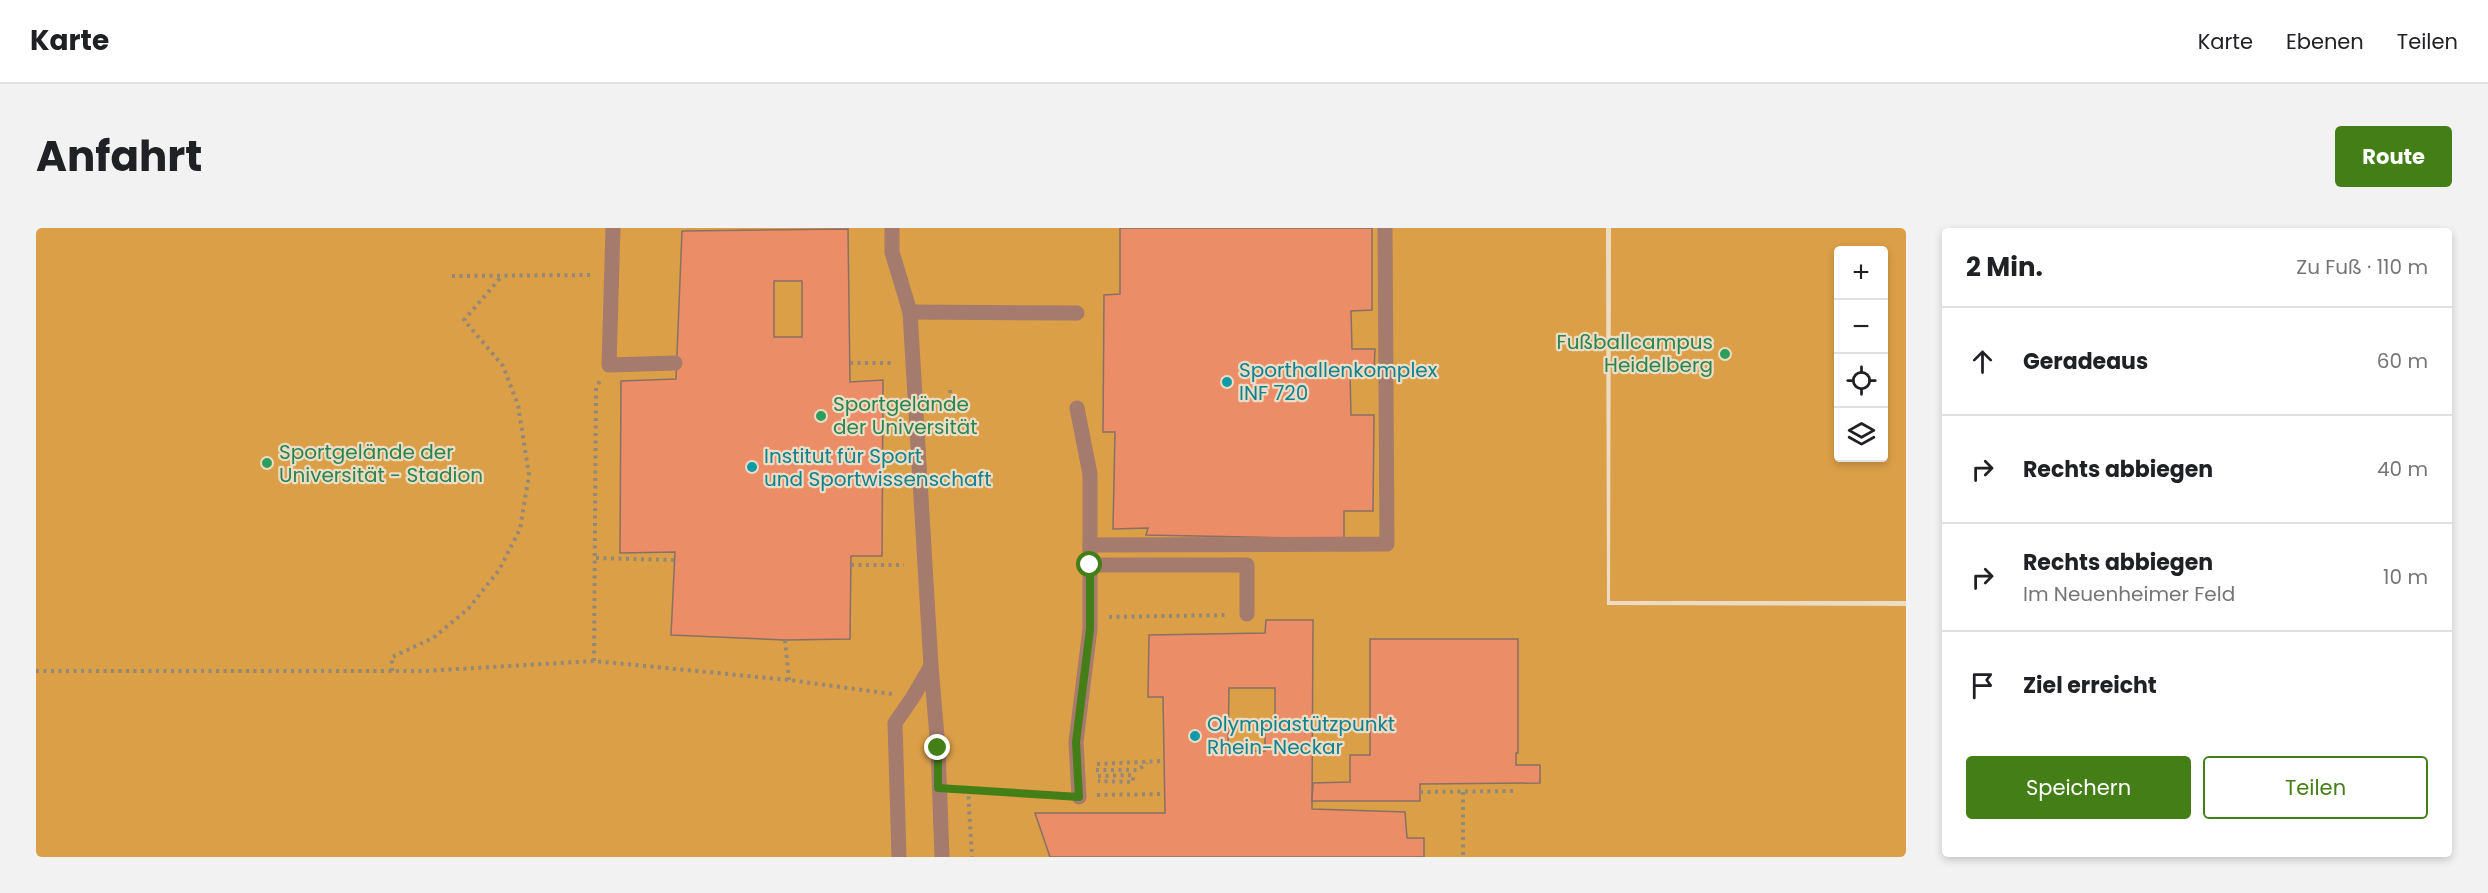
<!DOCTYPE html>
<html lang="de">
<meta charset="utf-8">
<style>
:root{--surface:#fff;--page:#f2f2f2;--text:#202124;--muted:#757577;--line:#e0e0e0;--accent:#447e17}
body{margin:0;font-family:Poppins,sans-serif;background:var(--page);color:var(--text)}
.controls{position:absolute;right:18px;top:18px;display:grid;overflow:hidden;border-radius:6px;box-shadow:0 3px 9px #0003}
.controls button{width:54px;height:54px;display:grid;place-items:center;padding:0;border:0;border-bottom:2px solid var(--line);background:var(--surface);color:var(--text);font:30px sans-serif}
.stop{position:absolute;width:18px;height:18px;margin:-14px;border:4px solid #447e17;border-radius:50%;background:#fff}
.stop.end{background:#447e17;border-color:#fff;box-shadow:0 2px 6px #0008}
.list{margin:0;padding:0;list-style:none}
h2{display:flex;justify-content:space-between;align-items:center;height:78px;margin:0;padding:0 24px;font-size:26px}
h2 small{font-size:20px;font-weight:400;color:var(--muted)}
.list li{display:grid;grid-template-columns:39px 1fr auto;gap:18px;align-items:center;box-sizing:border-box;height:108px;padding:0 24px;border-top:2px solid var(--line)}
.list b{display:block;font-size:22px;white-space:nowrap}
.list p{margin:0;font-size:20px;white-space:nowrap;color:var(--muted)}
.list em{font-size:20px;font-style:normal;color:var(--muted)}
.actions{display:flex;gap:12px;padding:18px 24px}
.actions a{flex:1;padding:14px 0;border:2px solid var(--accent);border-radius:6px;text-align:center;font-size:21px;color:var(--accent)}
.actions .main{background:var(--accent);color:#fff}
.icon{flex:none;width:33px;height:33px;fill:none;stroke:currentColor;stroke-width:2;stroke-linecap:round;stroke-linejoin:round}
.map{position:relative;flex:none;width:1870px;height:629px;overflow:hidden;border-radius:6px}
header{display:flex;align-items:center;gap:36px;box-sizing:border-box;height:84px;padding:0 30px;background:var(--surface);border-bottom:2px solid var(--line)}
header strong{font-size:28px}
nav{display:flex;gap:33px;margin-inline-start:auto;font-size:21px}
.intro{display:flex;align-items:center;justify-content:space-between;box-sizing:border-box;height:144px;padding:0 36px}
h1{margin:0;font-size:42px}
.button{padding:15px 27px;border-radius:6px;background:var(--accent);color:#fff;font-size:21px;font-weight:700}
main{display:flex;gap:36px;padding:0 36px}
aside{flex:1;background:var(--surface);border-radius:6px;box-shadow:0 3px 9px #0003}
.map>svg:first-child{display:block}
</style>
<header>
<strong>Karte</strong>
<nav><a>Karte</a><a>Ebenen</a><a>Teilen</a></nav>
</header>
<div class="intro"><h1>Anfahrt</h1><a class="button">Route</a></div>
<main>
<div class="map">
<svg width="1870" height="629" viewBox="0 0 1870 629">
<rect width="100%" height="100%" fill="#eddcc5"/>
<!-- garden -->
<g fill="#db9f48" fill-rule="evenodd">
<path d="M 0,0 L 1570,0 L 1571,377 L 1870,378 L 1870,629 L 0,629 Z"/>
<path d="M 1575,0 L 1870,0 L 1870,373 L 1574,373 ZM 1802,22 L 1848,22 L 1848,230 L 1802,230 Z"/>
</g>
<!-- building -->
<g fill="#eb8e67" stroke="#896f65" stroke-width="1.5" fill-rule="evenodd">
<path d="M 1084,0 L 1336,0 L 1336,82 L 1315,83 L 1316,121 L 1339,121 L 1338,145 L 1314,146 L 1315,187 L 1338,187 L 1337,283 L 1308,283 L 1308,311 L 1110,307 L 1112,300 L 1077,301 L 1079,204 L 1067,204 L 1068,67 L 1084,66 Z"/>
<path d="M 812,1 L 814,154 L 847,152 L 846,328 L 815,328 L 814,411 L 749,412 L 635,407 L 639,324 L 584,325 L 585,153 L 640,151 L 646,3 ZM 738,53 L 766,53 L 766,109 L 738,109 Z"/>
<path d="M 1230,392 L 1277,392 L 1276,581 L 1369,584 L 1371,610 L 1388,610 L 1388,629 L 1014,629 L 999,585 L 1129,585 L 1127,469 L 1112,469 L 1113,407 L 1229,405 ZM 1193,460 L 1239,460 L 1239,493 L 1229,492 L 1229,523 L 1192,523 Z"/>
<path d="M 1334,411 L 1482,411 L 1482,525 L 1480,525 L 1480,537 L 1504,537 L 1504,555 L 1384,556 L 1384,573 L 1276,573 L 1277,555 L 1314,554 L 1314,527 L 1334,527 Z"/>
</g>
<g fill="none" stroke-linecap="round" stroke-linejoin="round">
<!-- path -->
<g stroke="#948877" stroke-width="4" stroke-dasharray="3 4.5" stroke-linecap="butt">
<path d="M 416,48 L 557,47"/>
<path d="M 814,135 L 856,135"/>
<path d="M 914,162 L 914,179"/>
<path d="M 560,330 L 638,332"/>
<path d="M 815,337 L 868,337"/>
<path d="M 1073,389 L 1192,387"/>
<path d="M 749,412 L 753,452"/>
<path d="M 558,433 L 560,160 L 564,153"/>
<path d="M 0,443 L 388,443 L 558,433 L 753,452 L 856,466"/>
<path d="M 356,443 L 356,429 L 397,410 L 432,381 L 463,342 L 484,301 L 493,247 L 482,177 L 467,138 L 428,92 L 466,48"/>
<path d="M 1061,536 L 1126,533"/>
<path d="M 1060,542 L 1102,542 L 1111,535"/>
<path d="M 1062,548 L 1097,547 L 1097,554 L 1062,553"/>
<path d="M 924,560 L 1024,567"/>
<path d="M 932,561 L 936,629"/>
<path d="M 1384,564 L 1480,563"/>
<path d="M 1427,564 L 1427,629"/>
<path d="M 1061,567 L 1128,566"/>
</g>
<!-- minor -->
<g stroke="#a47b6c" stroke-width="15">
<path d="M 577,0 L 573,137 L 639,135"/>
<path d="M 856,0 L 856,24 L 874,84 L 895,438"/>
<path d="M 874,84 L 1041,85"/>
<path d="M 1041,180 L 1054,246 L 1054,401 L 1040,514 L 1043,569"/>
<path d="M 1054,317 L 1351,316 L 1349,0"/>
<path d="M 1054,337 L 1211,337 L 1211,386"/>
<path d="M 863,629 L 859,495 L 877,469 L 895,438 L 902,520 L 906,629"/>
</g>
</g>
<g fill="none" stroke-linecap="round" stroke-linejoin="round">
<!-- route -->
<path stroke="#447e17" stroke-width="8" d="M 902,520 L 902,560 L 1043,569 L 1040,514 L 1054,401 L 1054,337"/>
</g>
<!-- markers -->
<g fill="#2e9e5b" stroke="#eddcc5" stroke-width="2">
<circle cx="1689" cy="126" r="6"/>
<circle cx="785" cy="188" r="6"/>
<circle cx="231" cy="235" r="6"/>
</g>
<g fill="#0f9aa8" stroke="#eddcc5" stroke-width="2">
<circle cx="1191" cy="154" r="6"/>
<circle cx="716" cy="239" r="6"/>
<circle cx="1159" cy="508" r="6"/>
</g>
<g text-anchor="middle" stroke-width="4.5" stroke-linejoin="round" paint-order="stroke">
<!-- leisure labels -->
<g font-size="20" fill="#27864d" stroke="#eddcc5" text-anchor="start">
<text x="1677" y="121" text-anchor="end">Fußballcampus<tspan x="1677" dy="23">Heidelberg</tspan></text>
<text x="797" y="183">Sportgelände<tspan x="797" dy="23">der Universität</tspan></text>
<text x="243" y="231">Sportgelände der<tspan x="243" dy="23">Universität - Stadion</tspan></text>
</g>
<!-- culture labels -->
<g font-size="20" fill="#0d838f" stroke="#eddcc5" text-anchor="start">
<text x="1203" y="149">Sporthallenkomplex<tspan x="1203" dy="23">INF 720</tspan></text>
<text x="728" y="235">Institut für Sport<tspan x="728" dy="23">und Sportwissenschaft</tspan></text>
<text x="1171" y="503">Olympiastützpunkt<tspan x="1171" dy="23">Rhein-Neckar</tspan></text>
</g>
</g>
</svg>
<div class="controls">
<button>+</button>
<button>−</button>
<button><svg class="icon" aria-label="locate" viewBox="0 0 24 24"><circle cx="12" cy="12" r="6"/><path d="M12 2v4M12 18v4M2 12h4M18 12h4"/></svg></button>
<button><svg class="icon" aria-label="layers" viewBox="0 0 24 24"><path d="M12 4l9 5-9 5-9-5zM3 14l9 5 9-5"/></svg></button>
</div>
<div class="stop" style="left:1054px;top:337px"></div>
<div class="stop end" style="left:902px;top:520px"></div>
</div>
<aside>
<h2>2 Min.<small>Zu Fuß · 110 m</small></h2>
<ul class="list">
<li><svg class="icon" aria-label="ahead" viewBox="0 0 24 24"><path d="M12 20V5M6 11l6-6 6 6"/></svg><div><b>Geradeaus</b></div><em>60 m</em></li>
<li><svg class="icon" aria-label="right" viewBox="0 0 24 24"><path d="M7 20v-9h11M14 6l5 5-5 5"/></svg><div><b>Rechts abbiegen</b></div><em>40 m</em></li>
<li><svg class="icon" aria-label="right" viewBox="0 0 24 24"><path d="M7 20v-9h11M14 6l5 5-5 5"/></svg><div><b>Rechts abbiegen</b><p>Im Neuenheimer Feld</p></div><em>10 m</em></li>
<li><svg class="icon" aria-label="arrive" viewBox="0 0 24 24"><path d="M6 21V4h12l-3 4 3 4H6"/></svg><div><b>Ziel erreicht</b></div></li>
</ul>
<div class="actions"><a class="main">Speichern</a><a>Teilen</a></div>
</aside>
</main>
